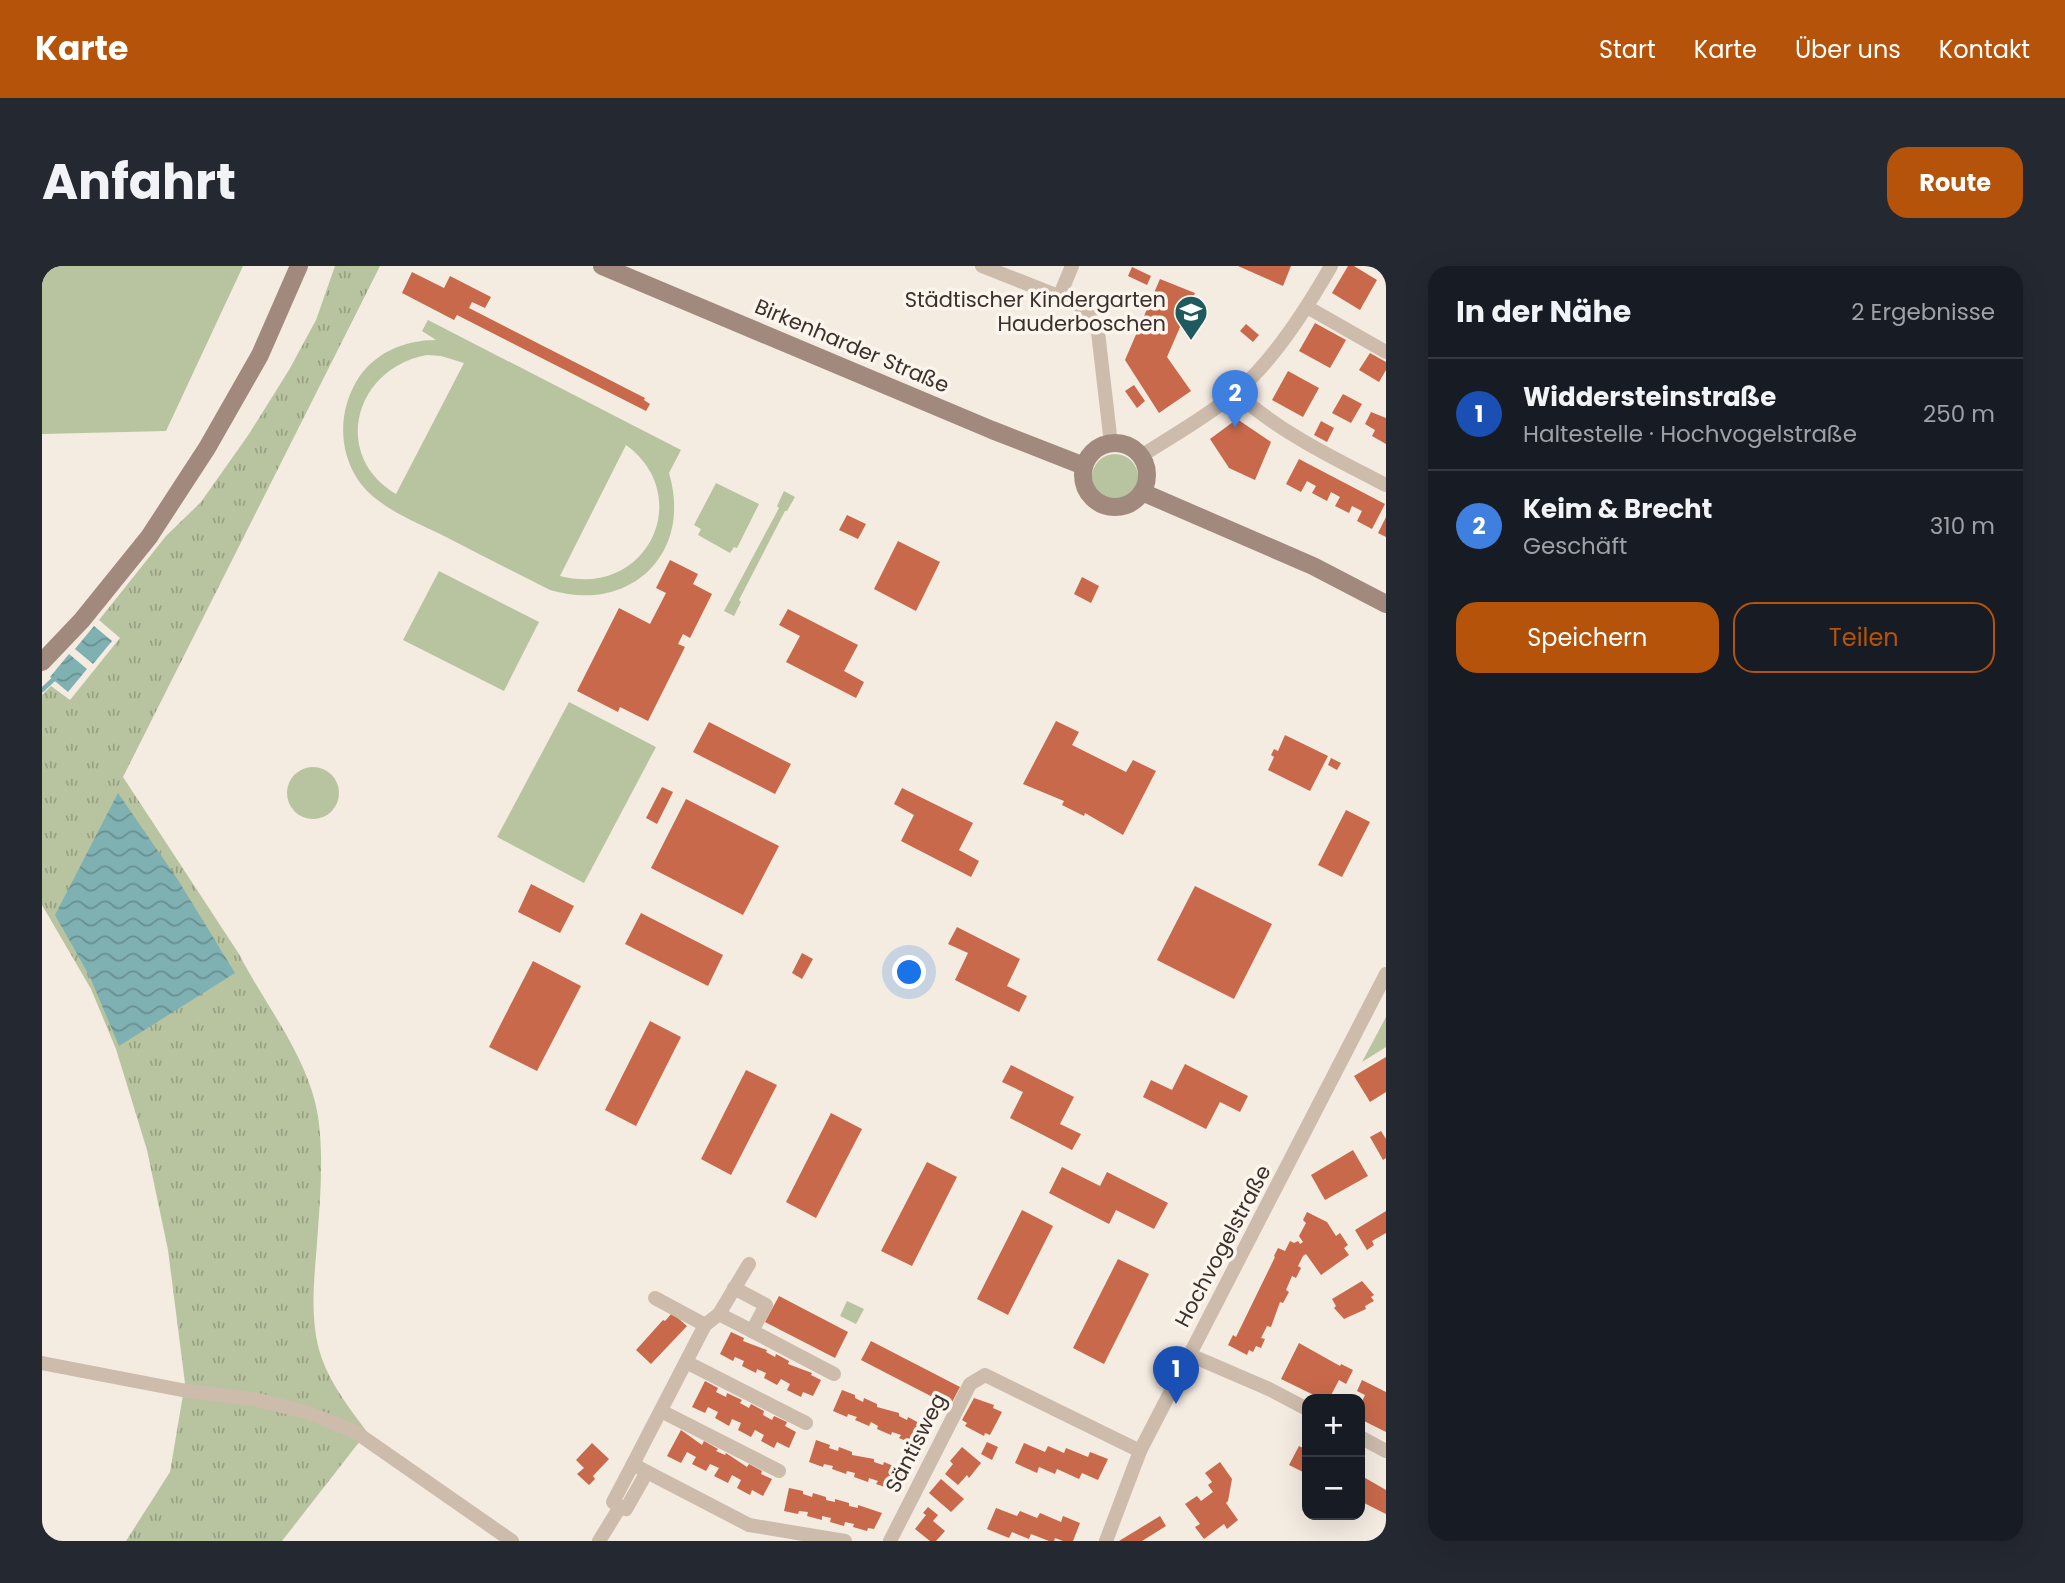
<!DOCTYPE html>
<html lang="de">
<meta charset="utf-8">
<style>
:root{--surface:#171b24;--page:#242831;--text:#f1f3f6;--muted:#9ea1a6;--line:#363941;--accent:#b45309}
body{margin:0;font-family:Poppins,sans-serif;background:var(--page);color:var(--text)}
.controls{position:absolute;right:21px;bottom:21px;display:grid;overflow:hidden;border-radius:14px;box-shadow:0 7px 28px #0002}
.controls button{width:63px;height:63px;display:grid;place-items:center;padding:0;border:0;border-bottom:2px solid var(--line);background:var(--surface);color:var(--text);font:35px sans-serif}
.you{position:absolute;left:868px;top:707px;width:24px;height:24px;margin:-18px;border:5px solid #fff;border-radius:50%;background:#1a73e8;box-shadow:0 0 0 10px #1a73e833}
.badge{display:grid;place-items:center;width:46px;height:46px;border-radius:50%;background:var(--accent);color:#fff;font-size:23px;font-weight:700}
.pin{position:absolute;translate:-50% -58px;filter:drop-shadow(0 2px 4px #0008)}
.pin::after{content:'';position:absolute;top:37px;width:24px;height:21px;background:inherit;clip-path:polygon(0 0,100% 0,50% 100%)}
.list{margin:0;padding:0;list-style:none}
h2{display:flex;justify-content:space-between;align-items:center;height:91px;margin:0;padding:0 28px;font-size:30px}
h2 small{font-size:23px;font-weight:400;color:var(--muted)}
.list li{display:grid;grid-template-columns:46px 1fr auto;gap:21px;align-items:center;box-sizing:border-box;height:112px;padding:0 28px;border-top:2px solid var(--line)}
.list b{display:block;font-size:26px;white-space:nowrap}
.list p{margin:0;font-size:23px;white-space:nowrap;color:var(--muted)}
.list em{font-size:23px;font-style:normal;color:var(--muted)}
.actions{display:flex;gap:14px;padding:21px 28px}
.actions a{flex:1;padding:16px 0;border:2px solid var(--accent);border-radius:21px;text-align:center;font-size:24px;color:var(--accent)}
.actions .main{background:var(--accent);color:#fff}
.map{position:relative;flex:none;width:1344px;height:1275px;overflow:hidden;border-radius:21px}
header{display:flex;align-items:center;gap:42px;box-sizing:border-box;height:98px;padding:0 35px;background:var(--accent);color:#fff}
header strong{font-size:33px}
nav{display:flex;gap:38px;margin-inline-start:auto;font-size:24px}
.intro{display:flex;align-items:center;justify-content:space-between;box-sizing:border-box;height:168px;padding:0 42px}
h1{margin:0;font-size:49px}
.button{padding:18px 32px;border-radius:21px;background:var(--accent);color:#fff;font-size:24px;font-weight:700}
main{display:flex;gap:42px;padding:0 42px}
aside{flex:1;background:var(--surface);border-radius:21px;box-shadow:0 7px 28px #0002}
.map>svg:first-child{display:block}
</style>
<header>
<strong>Karte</strong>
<nav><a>Start</a><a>Karte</a><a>Über uns</a><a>Kontakt</a></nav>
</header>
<div class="intro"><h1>Anfahrt</h1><a class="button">Route</a></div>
<main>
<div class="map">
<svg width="1344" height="1275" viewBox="0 0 1344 1275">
<defs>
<pattern id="park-tufts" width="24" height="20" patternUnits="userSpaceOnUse" patternTransform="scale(1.75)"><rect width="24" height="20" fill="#b8c4a0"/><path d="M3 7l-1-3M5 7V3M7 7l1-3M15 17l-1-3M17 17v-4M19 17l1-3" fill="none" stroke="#97a083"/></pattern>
<pattern id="water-waves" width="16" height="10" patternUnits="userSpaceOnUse" patternTransform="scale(1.75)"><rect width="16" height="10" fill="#7fb0b2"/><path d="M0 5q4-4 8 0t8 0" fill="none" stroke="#699091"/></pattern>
</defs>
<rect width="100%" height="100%" fill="#f4ebe1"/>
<!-- green -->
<g fill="#b8c4a0" fill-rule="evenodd">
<path d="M 0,0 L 201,0 L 124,165 L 0,168 Z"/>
<path d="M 386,54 L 639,184 L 627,207 C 651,288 588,348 508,324 C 474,307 441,290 408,273 C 385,261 358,251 337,235 C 299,208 291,156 314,116 C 331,87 362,74 394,74 L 380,65 ZM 385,89 L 399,90 L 422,97 L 354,228 C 289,190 312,102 385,89 ZM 584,179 C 654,230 605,333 518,310 Z"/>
<circle cx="1073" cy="211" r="23"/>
<path d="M 674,217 L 717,238 L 695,282 L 692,281 L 688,287 L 656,269 L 659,263 L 652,259 Z"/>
<path d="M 742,225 L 753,231 L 745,245 L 743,245 L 697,334 L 699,336 L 692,350 L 682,345 L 737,242 L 735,240 Z"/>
<path d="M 397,305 L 497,356 L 462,425 L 361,374 Z"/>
<path d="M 527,436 L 614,481 L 542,617 L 455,571 Z"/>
<circle cx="271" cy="527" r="26"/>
</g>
<!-- park -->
<g fill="url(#park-tufts)">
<path d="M 293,0 L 338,0 L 81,511 L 197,688 C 224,741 266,790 276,850 C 282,891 278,936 275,977 C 272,1016 267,1056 280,1093 C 290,1120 308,1143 325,1166 L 240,1275 L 84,1275 L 128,1206 L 143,1117 L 126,984 L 105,884 L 74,783 L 49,723 L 0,639 L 0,429 L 9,420 L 28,434 L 78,372 L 57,354 L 124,270 L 159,236 L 207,168 L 247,104 L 274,54 Z"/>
<path d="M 1344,751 L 1344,781 L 1320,796 Z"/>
<path d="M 805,1035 L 822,1043 L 814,1058 L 798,1050 Z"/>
</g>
<!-- water -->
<g fill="url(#water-waves)">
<path d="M 52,360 L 70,375 L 51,398 L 33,383 Z"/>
<path d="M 27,388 L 45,403 L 26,426 L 8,411 Z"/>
<path d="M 76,527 L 136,614 L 193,707 L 77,780 L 48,711 L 13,649 Z"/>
</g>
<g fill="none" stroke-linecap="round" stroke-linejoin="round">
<!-- stream -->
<path stroke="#7fb0b2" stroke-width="4.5" d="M 0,424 L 14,411"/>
</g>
<!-- building -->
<g fill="#c8694b">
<path d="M 1196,0 L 1249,0 L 1241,20 Z"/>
<path d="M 1306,0 L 1312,0 L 1335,14 L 1318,44 L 1290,27 Z"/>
<path d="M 1090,1 L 1109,10 L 1105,19 L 1086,10 Z"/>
<path d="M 370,6 L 402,22 L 408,10 L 449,31 L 443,42 L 430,36 L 427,42 L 603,132 L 602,134 L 608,138 L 604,145 L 415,49 L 412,54 L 360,27 Z"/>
<path d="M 1118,13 L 1153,27 L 1125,91 L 1149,125 L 1117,147 L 1083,94 Z"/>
<path d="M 1273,57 L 1304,74 L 1288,102 L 1257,85 Z"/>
<path d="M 1204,58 L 1217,69 L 1211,76 L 1198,65 Z"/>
<path d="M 1328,87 L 1344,96 L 1344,104 L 1337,116 L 1317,104 Z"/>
<path d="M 1246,105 L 1277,122 L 1261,151 L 1230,134 Z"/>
<path d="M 1092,119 L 1103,135 L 1095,142 L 1083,125 Z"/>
<path d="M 1301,128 L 1320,138 L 1309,157 L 1290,147 Z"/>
<path d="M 1329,146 L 1344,152 L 1344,178 L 1330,170 L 1333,164 L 1323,158 Z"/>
<path d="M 1195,153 L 1229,176 L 1213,214 L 1187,202 L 1168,173 Z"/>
<path d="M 1279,155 L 1292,162 L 1285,176 L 1272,169 Z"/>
<path d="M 1257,193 L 1343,238 L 1330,263 L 1315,255 L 1320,245 L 1310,240 L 1307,247 L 1293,240 L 1298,231 L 1289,226 L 1285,235 L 1270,227 L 1274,220 L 1265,215 L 1259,226 L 1244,218 Z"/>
<path d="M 805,249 L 824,258 L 816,273 L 797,264 Z"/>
<path d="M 1344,251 L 1344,271 L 1336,267 Z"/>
<path d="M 856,275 L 898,296 L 874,345 L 832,323 Z"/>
<path d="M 628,294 L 656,308 L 651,318 L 670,328 L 648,372 L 641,368 L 636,378 L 643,381 L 606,455 L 578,441 L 576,446 L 535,425 L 577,342 L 608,358 L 624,327 L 614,322 Z"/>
<path d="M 1040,311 L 1057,320 L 1049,337 L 1032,328 Z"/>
<path d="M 746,343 L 816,379 L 802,405 L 822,416 L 814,432 L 744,396 L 758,370 L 737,359 Z"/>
<path d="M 1014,455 L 1037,466 L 1030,479 L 1084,506 L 1091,494 L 1114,505 L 1081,569 L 1043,547 L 1042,550 L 1020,539 L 1022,535 L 981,518 Z"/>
<path d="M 667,456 L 749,498 L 733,528 L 651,486 Z"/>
<path d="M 1243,469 L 1286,490 L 1268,525 L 1226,504 L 1232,491 L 1229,489 L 1232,483 L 1236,485 Z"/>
<path d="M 1289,492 L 1299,497 L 1295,504 L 1286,499 Z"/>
<path d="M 620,521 L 631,526 L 615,558 L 604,552 Z"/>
<path d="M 860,522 L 931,557 L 917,584 L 937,595 L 929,611 L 859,575 L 872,549 L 852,538 Z"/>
<path d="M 644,533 L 737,580 L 701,649 L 609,602 Z"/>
<path d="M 1304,544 L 1328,556 L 1300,611 L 1276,599 Z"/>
<path d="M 489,618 L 532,640 L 518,667 L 476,646 Z"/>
<path d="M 1153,620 L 1230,658 L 1192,733 L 1115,694 Z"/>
<path d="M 599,647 L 681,689 L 666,720 L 583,678 Z"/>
<path d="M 915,661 L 978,693 L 965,720 L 985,730 L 977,746 L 913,714 L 926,687 L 906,678 Z"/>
<path d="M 760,687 L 771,693 L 760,713 L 750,707 Z"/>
<path d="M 491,695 L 539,720 L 495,805 L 447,781 Z"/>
<path d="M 608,755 L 639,771 L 594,860 L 563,844 Z"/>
<path d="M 1344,791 L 1344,826 L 1328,836 L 1312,810 Z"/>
<path d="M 1143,798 L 1206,830 L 1198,846 L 1178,836 L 1164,863 L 1101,831 L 1109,814 L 1130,824 Z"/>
<path d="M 969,799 L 1032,831 L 1018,858 L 1039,868 L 1030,884 L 968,852 L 981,826 L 960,816 Z"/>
<path d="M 704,804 L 735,819 L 689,909 L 659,893 Z"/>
<path d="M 789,847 L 820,863 L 774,952 L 744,936 Z"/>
<path d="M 1339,865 L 1344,873 L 1344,892 L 1341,894 L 1328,871 Z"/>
<path d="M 1311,884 L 1326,910 L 1283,934 L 1269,909 Z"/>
<path d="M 885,896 L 915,911 L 870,1000 L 839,985 Z"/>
<path d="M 1020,901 L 1058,920 L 1065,906 L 1126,937 L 1112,963 L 1074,944 L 1067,958 L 1007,927 Z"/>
<path d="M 980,944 L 1011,960 L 966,1049 L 935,1033 Z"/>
<path d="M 1344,945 L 1344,967 L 1330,975 L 1332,979 L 1325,984 L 1313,964 Z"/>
<path d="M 1265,946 L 1285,956 L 1294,970 L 1298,967 L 1306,979 L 1302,982 L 1307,989 L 1279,1009 L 1264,988 L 1261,990 L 1256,1000 L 1259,1002 L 1254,1012 L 1250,1010 L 1244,1024 L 1247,1026 L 1241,1037 L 1238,1036 L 1229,1061 L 1225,1060 L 1219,1072 L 1223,1073 L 1219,1082 L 1214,1080 L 1211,1086 L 1207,1084 L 1205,1089 L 1186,1079 L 1191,1069 L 1194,1071 L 1233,991 L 1232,990 L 1236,982 L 1243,985 L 1248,975 L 1252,977 L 1256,975 L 1258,978 L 1261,976 L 1257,970 L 1264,957 L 1261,954 Z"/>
<path d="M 1076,993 L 1107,1008 L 1062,1098 L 1031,1082 Z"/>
<path d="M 1320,1015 L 1332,1029 L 1329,1031 L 1332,1035 L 1323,1040 L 1324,1043 L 1302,1053 L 1292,1042 L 1294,1040 L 1290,1033 Z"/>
<path d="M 737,1030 L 806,1066 L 793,1092 L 723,1056 Z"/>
<path d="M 630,1047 L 645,1060 L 609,1098 L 594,1084 L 621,1054 L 623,1055 Z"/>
<path d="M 689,1066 L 702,1072 L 701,1075 L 725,1084 L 724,1086 L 733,1091 L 734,1088 L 747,1095 L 746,1098 L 770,1107 L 769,1109 L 779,1114 L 771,1130 L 761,1126 L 759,1131 L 745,1124 L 748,1118 L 739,1113 L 735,1119 L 722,1112 L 724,1107 L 715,1103 L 714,1107 L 700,1100 L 702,1095 L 693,1091 L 691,1095 L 678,1088 Z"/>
<path d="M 829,1075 L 918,1121 L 908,1140 L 819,1094 Z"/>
<path d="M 1257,1077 L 1298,1100 L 1299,1098 L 1311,1104 L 1304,1118 L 1297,1114 L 1287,1133 L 1280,1133 L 1239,1113 Z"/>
<path d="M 1320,1114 L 1344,1126 L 1344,1166 L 1318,1153 L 1318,1140 L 1323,1129 L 1315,1125 Z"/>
<path d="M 663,1115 L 676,1122 L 674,1126 L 684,1131 L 685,1127 L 700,1134 L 698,1137 L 707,1142 L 709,1138 L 722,1145 L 721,1149 L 730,1154 L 732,1150 L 745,1156 L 743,1160 L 754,1166 L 747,1182 L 735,1176 L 732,1182 L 719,1175 L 722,1169 L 713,1164 L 709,1171 L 696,1164 L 699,1157 L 690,1153 L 687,1160 L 673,1152 L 676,1146 L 666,1141 L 663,1147 L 650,1141 Z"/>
<path d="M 800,1124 L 813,1129 L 813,1132 L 821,1136 L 822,1132 L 835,1138 L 835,1141 L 857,1147 L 857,1150 L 865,1154 L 866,1151 L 888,1163 L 881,1178 L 872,1175 L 871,1178 L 857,1172 L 859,1169 L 850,1166 L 849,1169 L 835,1163 L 836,1160 L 829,1156 L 827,1160 L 813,1154 L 815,1151 L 806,1148 L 805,1151 L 791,1145 Z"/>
<path d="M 932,1132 L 952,1139 L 951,1142 L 960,1146 L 948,1169 L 943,1167 L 942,1170 L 923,1160 L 925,1157 L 920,1154 Z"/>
<path d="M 639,1164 L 660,1179 L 662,1175 L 676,1183 L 674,1185 L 683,1189 L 684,1187 L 705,1201 L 707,1198 L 720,1205 L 719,1208 L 730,1213 L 721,1230 L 710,1224 L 708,1229 L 695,1222 L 699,1214 L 690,1209 L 686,1217 L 672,1210 L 677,1202 L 668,1198 L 664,1205 L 650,1198 L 654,1191 L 645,1186 L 639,1197 L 625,1190 Z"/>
<path d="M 774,1174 L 788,1179 L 787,1182 L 796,1185 L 797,1181 L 810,1186 L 810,1189 L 832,1193 L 832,1196 L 841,1199 L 842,1196 L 865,1206 L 857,1222 L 850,1220 L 849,1223 L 834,1218 L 836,1215 L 827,1212 L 826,1216 L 812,1211 L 813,1207 L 805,1205 L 804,1208 L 790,1203 L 791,1200 L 782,1198 L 781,1201 L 767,1196 Z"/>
<path d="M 945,1176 L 956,1181 L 950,1194 L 939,1188 Z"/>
<path d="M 550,1177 L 567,1193 L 551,1210 L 553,1213 L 547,1219 L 535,1208 L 542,1202 L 534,1194 Z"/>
<path d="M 982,1177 L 1003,1186 L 1006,1180 L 1022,1187 L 1024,1182 L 1046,1191 L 1048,1186 L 1066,1193 L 1056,1214 L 1040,1207 L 1037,1213 L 1015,1203 L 1013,1208 L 997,1201 L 995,1207 L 973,1197 Z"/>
<path d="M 1257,1180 L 1265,1184 L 1265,1208 L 1247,1199 Z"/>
<path d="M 920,1181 L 939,1197 L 927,1212 L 925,1209 L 916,1219 L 903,1208 L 911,1198 L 908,1195 Z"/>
<path d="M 1178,1196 L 1190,1213 L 1186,1235 L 1184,1237 L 1196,1254 L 1185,1263 L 1182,1258 L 1162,1273 L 1153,1261 L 1158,1258 L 1143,1238 L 1155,1230 L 1159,1235 L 1171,1226 L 1166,1219 L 1170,1216 L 1163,1207 Z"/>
<path d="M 1318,1209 L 1344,1224 L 1344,1248 L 1318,1235 Z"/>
<path d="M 899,1213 L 922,1233 L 909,1246 L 887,1227 Z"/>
<path d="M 747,1222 L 761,1225 L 761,1228 L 770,1231 L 771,1227 L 784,1231 L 784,1234 L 793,1236 L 793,1233 L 807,1237 L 807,1240 L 816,1242 L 816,1239 L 840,1247 L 832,1263 L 826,1262 L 825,1265 L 811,1261 L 812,1258 L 803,1256 L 802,1260 L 788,1256 L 789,1252 L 780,1250 L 780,1254 L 765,1250 L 766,1246 L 757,1245 L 756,1248 L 742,1245 Z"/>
<path d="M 886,1241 L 896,1249 L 891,1255 L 903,1265 L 894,1275 L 888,1275 L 873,1263 L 884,1249 L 881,1247 Z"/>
<path d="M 954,1242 L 975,1250 L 978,1245 L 995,1252 L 998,1247 L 1019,1256 L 1021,1250 L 1038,1257 L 1031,1275 L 1021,1275 L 1013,1272 L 1012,1275 L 1007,1275 L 989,1268 L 987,1273 L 970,1266 L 967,1272 L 945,1263 Z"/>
<path d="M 1118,1250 L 1124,1260 L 1100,1275 L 1077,1275 Z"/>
</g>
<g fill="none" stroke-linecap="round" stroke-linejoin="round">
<!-- minor -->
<g stroke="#cdbbac" stroke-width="14">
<path d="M 940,0 L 1034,37 L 1047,47 L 1056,66 L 1069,178"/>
<path d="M 1017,31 L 1030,0"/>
<path d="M 1265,41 L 1344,86"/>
<path d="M 1194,127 C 1239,167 1291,192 1344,219"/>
<path d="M 1099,190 C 1130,170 1163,152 1192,128 C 1230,97 1265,42 1289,0"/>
<path d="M 613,1032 L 663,1059"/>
<path d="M 677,1048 L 710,1065 L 724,1039 L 692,1022"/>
<path d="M 710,1065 L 792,1108"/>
<path d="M 1148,1089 L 1227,1123 L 1265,1143"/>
<path d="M 644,1096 L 764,1157"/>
<path d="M 0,1097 L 145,1125 L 212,1133 L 264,1146 L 312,1165 L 470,1275"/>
<path d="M 619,1145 L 737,1205"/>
<path d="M 1318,1171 L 1344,1185"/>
<path d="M 605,1206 L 707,1259 L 803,1275"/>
<path d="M 578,1241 L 571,1236 L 591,1198"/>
<path d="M 557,1275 L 578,1241 L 584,1243 L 605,1206 L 591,1198 L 663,1059 L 677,1048 L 707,998"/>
<path d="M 848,1275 L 928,1118 L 943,1109 L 1098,1185"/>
<path d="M 1064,1275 L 1098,1185 L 1344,708"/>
</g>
<!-- secondary -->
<g stroke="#a18a7d" stroke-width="18">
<path d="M 560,0 L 950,164 L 1042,200"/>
<circle cx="1073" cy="209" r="32"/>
<path d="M 1100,226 L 1271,300 L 1344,338"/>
<path d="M 0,396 L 40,354 L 107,271 L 165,182 L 218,89 L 257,0"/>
</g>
</g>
<!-- icons -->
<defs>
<symbol id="school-pin" viewBox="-11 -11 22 30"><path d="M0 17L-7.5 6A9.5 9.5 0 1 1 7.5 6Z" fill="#1f5a5e" stroke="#fbf5ee"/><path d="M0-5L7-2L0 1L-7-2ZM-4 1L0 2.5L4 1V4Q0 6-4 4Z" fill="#fff"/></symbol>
</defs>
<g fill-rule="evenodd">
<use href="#school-pin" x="1130" y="27" width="38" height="52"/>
</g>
<g text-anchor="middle" stroke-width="7" stroke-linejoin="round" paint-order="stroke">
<!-- poi labels -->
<g font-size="21" fill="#3b302b" stroke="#fbf5ee" text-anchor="end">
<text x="1124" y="41">Städtischer Kindergarten<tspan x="1124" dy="24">Hauderboschen</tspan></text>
</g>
<!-- street labels -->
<g font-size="21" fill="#3b302b" stroke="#fbf5ee">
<text transform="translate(810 80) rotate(23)" y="7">Birkenharder Straße</text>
<text transform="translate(1181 980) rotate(-62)" y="7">Hochvogelstraße</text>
<text transform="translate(874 1177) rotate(-63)" y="7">Säntisweg</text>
</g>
</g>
</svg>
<div class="controls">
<button>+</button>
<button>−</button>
</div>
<div class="you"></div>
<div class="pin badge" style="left:1134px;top:1138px;background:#1a4fb4">1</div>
<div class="pin badge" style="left:1193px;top:162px;background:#3f7fe0">2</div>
</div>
<aside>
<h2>In der Nähe<small>2 Ergebnisse</small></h2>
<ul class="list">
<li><span class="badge" style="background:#1a4fb4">1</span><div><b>Widdersteinstraße</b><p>Haltestelle · Hochvogelstraße</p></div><em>250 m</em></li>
<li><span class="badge" style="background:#3f7fe0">2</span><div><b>Keim &amp; Brecht</b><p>Geschäft</p></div><em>310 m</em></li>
</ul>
<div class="actions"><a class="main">Speichern</a><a>Teilen</a></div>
</aside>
</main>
